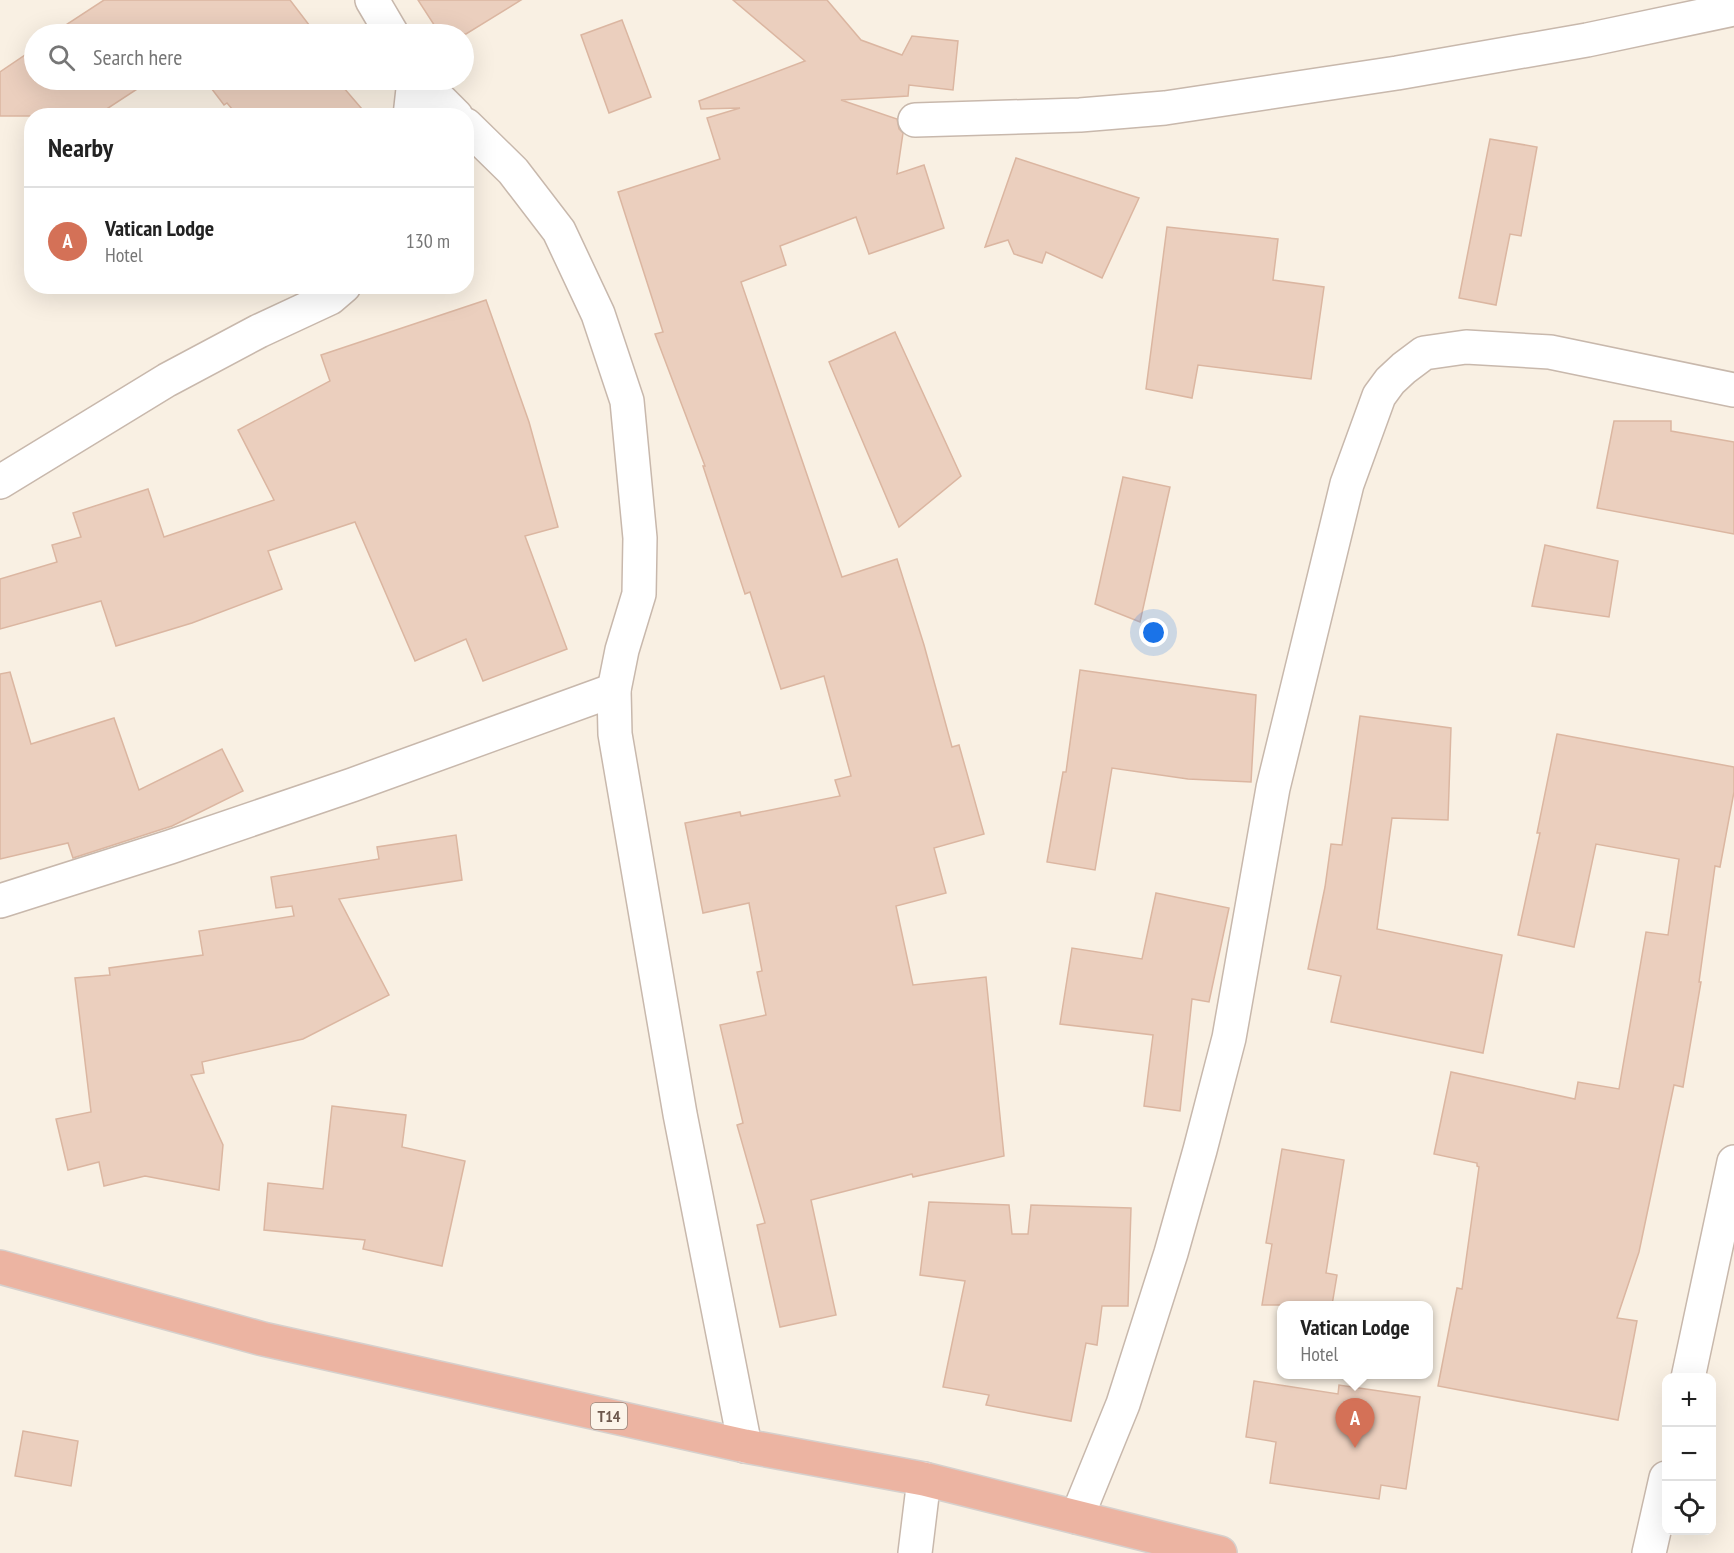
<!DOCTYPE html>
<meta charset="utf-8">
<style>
:root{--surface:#fff;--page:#f6f6f6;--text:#222;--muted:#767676;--line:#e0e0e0;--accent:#d47157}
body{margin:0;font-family:"PT Sans Narrow",sans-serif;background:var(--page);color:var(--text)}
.controls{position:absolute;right:18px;bottom:18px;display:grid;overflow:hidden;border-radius:12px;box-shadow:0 6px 24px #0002}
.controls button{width:54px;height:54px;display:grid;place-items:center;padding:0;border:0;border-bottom:2px solid var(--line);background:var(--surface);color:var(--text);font:30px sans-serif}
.you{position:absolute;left:1154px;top:633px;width:21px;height:21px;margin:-15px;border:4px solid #fff;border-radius:50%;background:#1a73e8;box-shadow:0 0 0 9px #1a73e833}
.badge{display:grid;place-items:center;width:39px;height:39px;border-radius:50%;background:var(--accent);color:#fff;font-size:20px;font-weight:700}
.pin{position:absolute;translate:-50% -50px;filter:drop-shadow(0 2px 3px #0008)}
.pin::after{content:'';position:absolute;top:32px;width:21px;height:18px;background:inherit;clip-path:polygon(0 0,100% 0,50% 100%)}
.popup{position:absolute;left:1277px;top:1301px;width:156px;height:78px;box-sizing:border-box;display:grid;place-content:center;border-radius:12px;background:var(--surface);filter:drop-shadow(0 2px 4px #0005);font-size:20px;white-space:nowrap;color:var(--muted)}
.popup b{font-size:22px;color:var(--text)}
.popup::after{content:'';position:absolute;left:50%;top:100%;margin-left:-12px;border:12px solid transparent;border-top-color:var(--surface)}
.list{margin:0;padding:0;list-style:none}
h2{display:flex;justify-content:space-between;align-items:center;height:78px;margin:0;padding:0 24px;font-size:26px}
h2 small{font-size:20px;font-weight:400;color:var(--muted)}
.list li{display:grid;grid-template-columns:39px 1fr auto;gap:18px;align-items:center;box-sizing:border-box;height:108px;padding:0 24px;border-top:2px solid var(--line)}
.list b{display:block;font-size:22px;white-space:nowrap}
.list p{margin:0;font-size:20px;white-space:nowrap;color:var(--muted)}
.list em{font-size:20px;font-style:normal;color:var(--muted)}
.icon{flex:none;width:33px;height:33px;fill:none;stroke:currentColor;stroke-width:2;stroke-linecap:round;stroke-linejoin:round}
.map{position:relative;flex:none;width:1734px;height:1553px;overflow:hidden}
.search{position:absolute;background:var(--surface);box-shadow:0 6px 24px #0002;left:24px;top:24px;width:450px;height:66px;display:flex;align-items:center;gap:15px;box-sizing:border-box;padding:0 21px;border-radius:33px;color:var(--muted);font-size:22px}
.panel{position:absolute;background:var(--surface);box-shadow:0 6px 24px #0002;left:24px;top:108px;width:450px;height:186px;border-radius:24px}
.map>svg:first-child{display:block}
</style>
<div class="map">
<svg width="1734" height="1553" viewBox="0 0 1734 1553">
<rect width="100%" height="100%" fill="#f9f0e3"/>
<!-- building -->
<g fill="#ebcfbe" stroke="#dbb6a1" stroke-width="1.5">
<path d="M 104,0 L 290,0 L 316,34 L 57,34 L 63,30 L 61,28 Z"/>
<path d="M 418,0 L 521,0 L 466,34 L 440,34 Z"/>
<path d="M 733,0 L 827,0 L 861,40 L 902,55 L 912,36 L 958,41 L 953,90 L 909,85 L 908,96 L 841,100 L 897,119 L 899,129 L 903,133 L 897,174 L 924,165 L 944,228 L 869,254 L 856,217 L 780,246 L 786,265 L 741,282 L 842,577 L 897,559 L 924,645 L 952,747 L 959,745 L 984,834 L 934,848 L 946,893 L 896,906 L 913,985 L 986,977 L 1004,1156 L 913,1177 L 912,1174 L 811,1200 L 836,1315 L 780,1327 L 757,1225 L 765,1223 L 737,1125 L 743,1123 L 720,1025 L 766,1015 L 757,972 L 762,971 L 749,903 L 703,913 L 685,823 L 740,812 L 741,816 L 840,796 L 835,780 L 851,776 L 824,676 L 781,689 L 750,592 L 745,594 L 703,466 L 705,466 L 655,334 L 663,332 L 618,192 L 720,159 L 707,118 L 740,108 L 701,109 L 699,101 L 805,61 Z"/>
<path d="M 622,20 L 651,97 L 609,113 L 581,35 Z"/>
<path d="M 34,49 L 34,80 L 151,80 L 96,116 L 0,116 L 0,72 Z"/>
<path d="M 205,80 L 337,80 L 368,116 L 238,116 L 227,103 L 224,105 Z"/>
<path d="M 1490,139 L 1537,147 L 1521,236 L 1510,234 L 1496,305 L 1459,298 Z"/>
<path d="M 1016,158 L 1139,198 L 1102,278 L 1046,252 L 1042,263 L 1014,254 L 1008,240 L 985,247 Z"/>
<path d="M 1167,227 L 1278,239 L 1273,280 L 1324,287 L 1311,379 L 1198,365 L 1192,398 L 1146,389 Z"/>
<path d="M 486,300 L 529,422 L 558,527 L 525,536 L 567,649 L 483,681 L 466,639 L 415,661 L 355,522 L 268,551 L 282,589 L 192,623 L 116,646 L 101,601 L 0,629 L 0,579 L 57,562 L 52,545 L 81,537 L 73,513 L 148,489 L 164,537 L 274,500 L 238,430 L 330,381 L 321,355 Z"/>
<path d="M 895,332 L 961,476 L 899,527 L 829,362 Z"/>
<path d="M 1614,421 L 1671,421 L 1671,431 L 1734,442 L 1734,534 L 1597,508 Z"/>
<path d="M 1123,477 L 1170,487 L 1140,622 L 1095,604 Z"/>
<path d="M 1545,545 L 1618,561 L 1609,617 L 1532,606 Z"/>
<path d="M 1080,670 L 1256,695 L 1251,782 L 1188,779 L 1112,768 L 1095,870 L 1047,862 L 1063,772 L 1066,772 Z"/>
<path d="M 10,672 L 31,744 L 114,718 L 139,790 L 222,749 L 243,791 L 172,826 L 73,858 L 68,843 L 0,859 L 0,674 Z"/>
<path d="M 1360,716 L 1451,728 L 1448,820 L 1392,818 L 1377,929 L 1502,955 L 1483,1053 L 1331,1022 L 1341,976 L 1308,969 L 1325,887 L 1331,844 L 1342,845 Z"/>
<path d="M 1557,734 L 1734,767 L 1734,792 L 1720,867 L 1715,866 L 1699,982 L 1701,982 L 1683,1087 L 1674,1085 L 1639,1252 L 1617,1318 L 1637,1321 L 1618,1420 L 1438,1386 L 1457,1288 L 1462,1289 L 1479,1167 L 1477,1166 L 1477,1163 L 1434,1154 L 1451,1072 L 1575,1099 L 1578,1082 L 1619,1089 L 1646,932 L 1668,935 L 1679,859 L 1596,844 L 1574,947 L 1518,935 L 1540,833 L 1537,833 Z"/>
<path d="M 456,835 L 462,880 L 339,899 L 389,995 L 303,1039 L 202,1062 L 204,1073 L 191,1075 L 223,1145 L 219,1190 L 145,1176 L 104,1186 L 99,1162 L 68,1170 L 56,1119 L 91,1112 L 75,978 L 110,975 L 109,968 L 203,955 L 199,931 L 294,916 L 292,906 L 276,908 L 271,877 L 379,859 L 377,847 Z"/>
<path d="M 1156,893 L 1229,908 L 1209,1002 L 1192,999 L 1180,1111 L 1144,1106 L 1153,1035 L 1060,1024 L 1072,948 L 1142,959 Z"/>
<path d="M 332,1106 L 406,1115 L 402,1147 L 465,1161 L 442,1266 L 363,1249 L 365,1240 L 264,1230 L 268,1183 L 323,1189 Z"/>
<path d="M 1282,1149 L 1344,1160 L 1326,1273 L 1337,1275 L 1332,1305 L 1262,1305 L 1272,1244 L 1266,1243 Z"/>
<path d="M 929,1202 L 1009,1205 L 1012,1234 L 1028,1234 L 1031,1205 L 1131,1208 L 1128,1306 L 1102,1306 L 1097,1345 L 1086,1343 L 1071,1421 L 986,1405 L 989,1395 L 943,1387 L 965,1281 L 920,1275 Z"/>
<path d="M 1254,1381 L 1338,1394 L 1339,1385 L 1420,1397 L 1406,1489 L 1381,1485 L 1379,1499 L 1270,1483 L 1276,1442 L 1246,1437 Z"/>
<path d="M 23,1431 L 78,1441 L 71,1486 L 15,1476 Z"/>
</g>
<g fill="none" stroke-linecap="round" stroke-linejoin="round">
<defs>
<g id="minor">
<path d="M 372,0 L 392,34"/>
<path d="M 420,80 L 456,116"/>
<path d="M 410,116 L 414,80"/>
<path d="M 915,120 L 1080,115 L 1165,108 L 1397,73 L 1587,40 L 1734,9"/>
<path d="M 466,125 L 513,171 L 559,231 L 598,314 L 627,401 L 640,538 L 639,594 L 622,650 L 614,690 L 615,734 L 680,1114 L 745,1446"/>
<path d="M 0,482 L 167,380 L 259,331 L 330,298 L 344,286"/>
<path d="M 0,901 L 170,847 L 352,785 L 614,690"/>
<path d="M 1688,1378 L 1734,1162"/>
<path d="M 1077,1517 L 1123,1404 L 1171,1253 L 1200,1150 L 1229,1038 L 1273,788 L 1347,484 L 1379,396 L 1390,381 L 1404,368 L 1424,353 L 1466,347 L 1550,352 L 1734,390"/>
<path d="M 915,1553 L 924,1479"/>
<path d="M 1649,1553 L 1666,1478"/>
</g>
<path id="highway" d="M 0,1267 L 263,1339 L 745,1446 L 924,1479 L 1220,1553"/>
</defs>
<!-- minor casing -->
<use href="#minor" stroke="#c8b8ac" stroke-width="36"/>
<!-- highway casing -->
<use href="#highway" stroke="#d6d0cd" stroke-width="36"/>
<!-- minor -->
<use href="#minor" stroke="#fff" stroke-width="33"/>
<!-- highway -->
<use href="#highway" stroke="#ecb4a2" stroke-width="33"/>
</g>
<g text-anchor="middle" stroke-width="4.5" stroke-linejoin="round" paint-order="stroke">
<!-- shield labels -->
<rect fill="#fcf4e9" stroke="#98877c" stroke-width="1.5" x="591" y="1403" width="36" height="26" rx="4.5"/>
<g font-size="16" font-weight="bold" fill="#6d584d">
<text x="609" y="1422">T14</text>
</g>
</g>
</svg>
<div class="controls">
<button>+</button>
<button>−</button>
<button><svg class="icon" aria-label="locate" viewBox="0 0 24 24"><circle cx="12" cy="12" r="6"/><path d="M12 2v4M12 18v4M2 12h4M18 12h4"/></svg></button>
</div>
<div class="you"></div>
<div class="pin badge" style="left:1355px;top:1448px">A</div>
<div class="popup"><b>Vatican Lodge</b>Hotel</div>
<div class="search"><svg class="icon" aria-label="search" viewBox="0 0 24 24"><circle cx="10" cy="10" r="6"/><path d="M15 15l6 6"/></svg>Search here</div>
<section class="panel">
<h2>Nearby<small></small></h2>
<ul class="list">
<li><span class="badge">A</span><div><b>Vatican Lodge</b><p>Hotel</p></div><em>130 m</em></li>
</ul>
</section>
</div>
